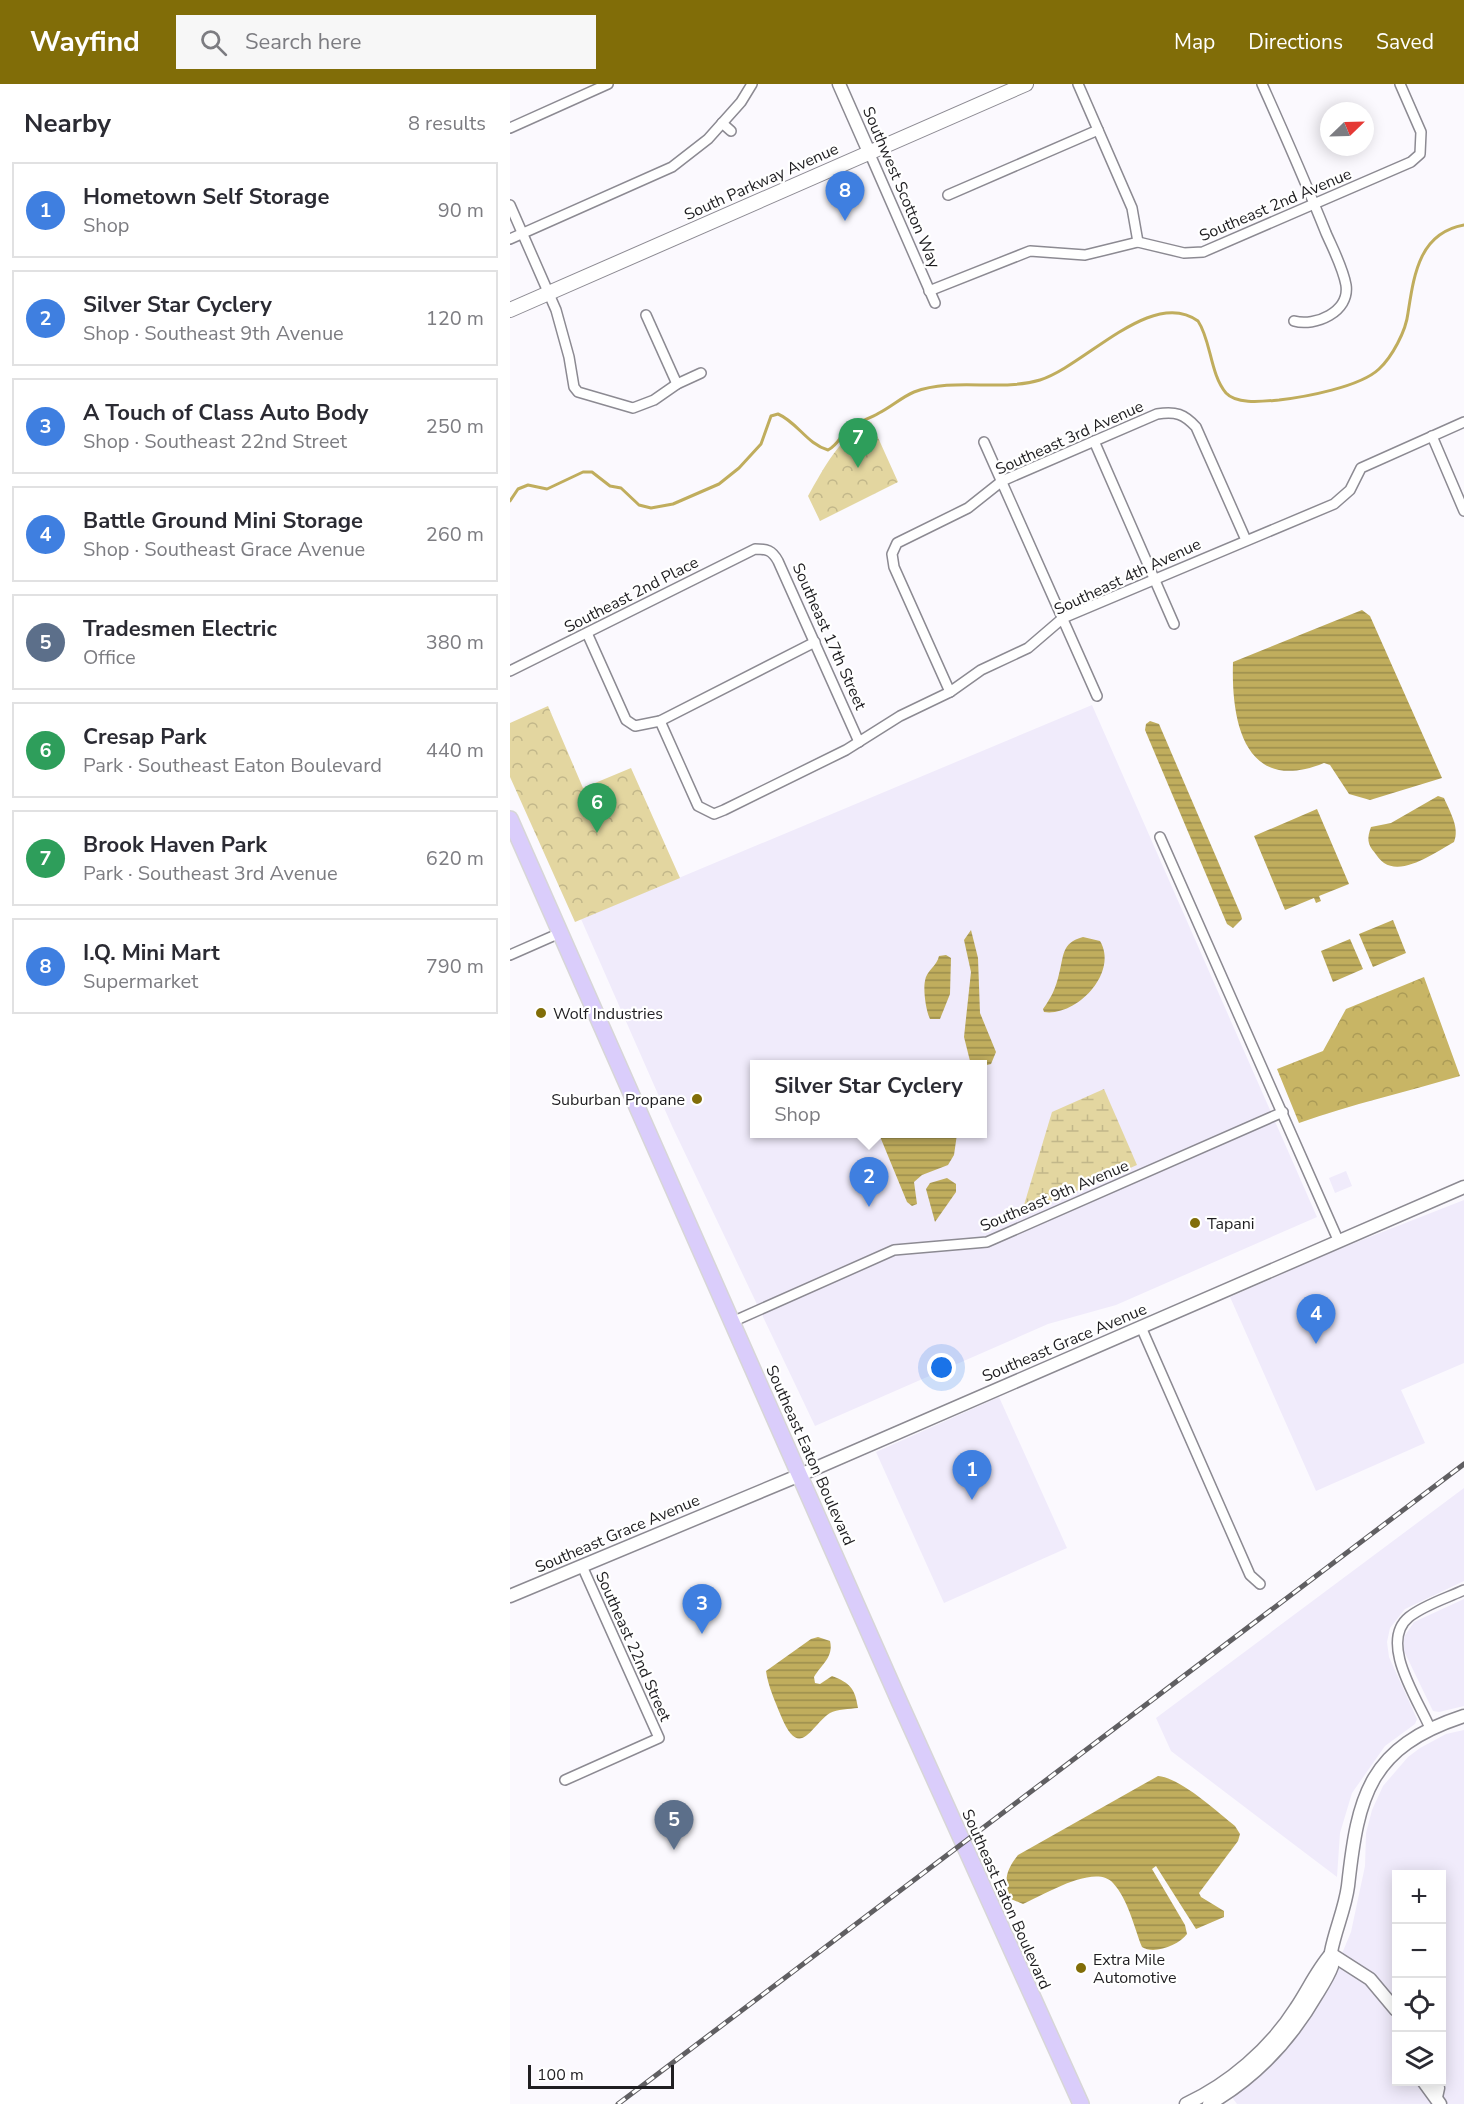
<!DOCTYPE html>
<meta charset="utf-8">
<style>
:root{--surface:#fff;--page:#f7f7f7;--text:#2b2b33;--muted:#7c7c81;--line:#e1e1e2;--accent:#816d08}
body{margin:0;font-family:"Nunito Sans",sans-serif;background:var(--page);color:var(--text)}
.controls{position:absolute;right:18px;bottom:18px;display:grid;overflow:hidden;border-radius:0px;box-shadow:0 3px 15px #0003}
.controls button{width:54px;height:54px;display:grid;place-items:center;padding:0;border:0;border-bottom:2px solid var(--line);background:var(--surface);color:var(--text);font:30px sans-serif}
.compass{position:absolute;left:810px;top:18px;width:54px;height:54px;border-radius:50%;background:var(--surface);box-shadow:0 3px 15px #0003;rotate:67deg}
.scale{position:absolute;left:18px;bottom:15px;width:146px;box-sizing:border-box;padding-left:6px;border:3px solid #1f1e21;border-top:0;font-size:16px;line-height:21px;white-space:nowrap;color:#1f1e21;-webkit-text-stroke:4px #fff;paint-order:stroke}
.you{position:absolute;left:432px;top:1284px;width:21px;height:21px;margin:-15px;border:4px solid #fff;border-radius:50%;background:#1a73e8;box-shadow:0 0 0 9px #1a73e833}
.badge{display:grid;place-items:center;width:39px;height:39px;border-radius:50%;background:var(--accent);color:#fff;font-size:20px;font-weight:700}
.pin{position:absolute;translate:-50% -50px;filter:drop-shadow(0 2px 3px #0008)}
.pin::after{content:'';position:absolute;top:32px;width:21px;height:18px;background:inherit;clip-path:polygon(0 0,100% 0,50% 100%)}
.popup{position:absolute;left:240px;top:976px;width:237px;height:78px;box-sizing:border-box;display:grid;place-content:center;border-radius:0px;background:var(--surface);filter:drop-shadow(0 2px 4px #0005);font-size:20px;white-space:nowrap;color:var(--muted)}
.popup b{font-size:22px;color:var(--text)}
.popup::after{content:'';position:absolute;left:50%;top:100%;margin-left:-12px;border:12px solid transparent;border-top-color:var(--surface)}
.list{margin:0;padding:0;list-style:none}
h2{display:flex;justify-content:space-between;align-items:center;height:78px;margin:0;padding:0 24px;font-size:26px}
h2 small{font-size:20px;font-weight:400;color:var(--muted)}
.list li{display:grid;grid-template-columns:39px 1fr auto;gap:18px;align-items:center;box-sizing:border-box;height:96px;margin:0 12px 12px;padding:0 12px;border:2px solid var(--line);border-radius:0px}
.list b{display:block;font-size:22px;white-space:nowrap}
.list p{margin:0;font-size:20px;white-space:nowrap;color:var(--muted)}
.list em{font-size:20px;font-style:normal;color:var(--muted)}
.icon{flex:none;width:33px;height:33px;fill:none;stroke:currentColor;stroke-width:2;stroke-linecap:round;stroke-linejoin:round}
.map{position:relative;flex:none;width:954px;height:2020px;overflow:hidden}
header{display:flex;align-items:center;gap:36px;box-sizing:border-box;height:84px;padding:0 30px;background:var(--accent);color:#fff}
header strong{font-size:28px}
nav{display:flex;gap:33px;margin-inline-start:auto;font-size:21px}
.search{width:420px;height:54px;background:var(--page);display:flex;align-items:center;gap:15px;box-sizing:border-box;padding:0 21px;border-radius:0px;color:var(--muted);font-size:22px}
main{display:flex}
aside{flex:1;background:var(--surface)}
.map>svg:first-child{display:block}
</style>
<header>
<strong>Wayfind</strong>
<div class="search"><svg class="icon" aria-label="search" viewBox="0 0 24 24"><circle cx="10" cy="10" r="6"/><path d="M15 15l6 6"/></svg>Search here</div>
<nav><a>Map</a><a>Directions</a><a>Saved</a></nav>
</header>
<main>
<aside>
<h2>Nearby<small>8 results</small></h2>
<ul class="list">
<li><span class="badge" style="background:#3f7fe0">1</span><div><b>Hometown Self Storage</b><p>Shop</p></div><em>90 m</em></li>
<li><span class="badge" style="background:#3f7fe0">2</span><div><b>Silver Star Cyclery</b><p>Shop · Southeast 9th Avenue</p></div><em>120 m</em></li>
<li><span class="badge" style="background:#3f7fe0">3</span><div><b>A Touch of Class Auto Body</b><p>Shop · Southeast 22nd Street</p></div><em>250 m</em></li>
<li><span class="badge" style="background:#3f7fe0">4</span><div><b>Battle Ground Mini Storage</b><p>Shop · Southeast Grace Avenue</p></div><em>260 m</em></li>
<li><span class="badge" style="background:#5c6f8a">5</span><div><b>Tradesmen Electric</b><p>Office</p></div><em>380 m</em></li>
<li><span class="badge" style="background:#2e9e5b">6</span><div><b>Cresap Park</b><p>Park · Southeast Eaton Boulevard</p></div><em>440 m</em></li>
<li><span class="badge" style="background:#2e9e5b">7</span><div><b>Brook Haven Park</b><p>Park · Southeast 3rd Avenue</p></div><em>620 m</em></li>
<li><span class="badge" style="background:#3f7fe0">8</span><div><b>I.Q. Mini Mart</b><p>Supermarket</p></div><em>790 m</em></li>
</ul>
</aside>
<div class="map">
<svg width="954" height="2020" viewBox="0 0 954 2020">
<defs>
<pattern id="forest-crowns" width="20" height="18" patternUnits="userSpaceOnUse" patternTransform="scale(1.5)"><rect width="20" height="18" fill="#c8b565"/><path d="M2 6a3 3 0 1 1 6 0M12 15a3 3 0 1 1 6 0" fill="none" stroke="#ab9b57"/></pattern>
<pattern id="wetland-marsh" width="20" height="14" patternUnits="userSpaceOnUse" patternTransform="scale(1.5)"><rect width="20" height="14" fill="#e3d6a0"/><path d="M1 5h8M5 5V1M11 12h8M15 12V8" fill="none" stroke="#c2b78a"/></pattern>
<pattern id="park-crowns" width="20" height="18" patternUnits="userSpaceOnUse" patternTransform="scale(1.5)"><rect width="20" height="18" fill="#e3d6a0"/><path d="M2 6a3 3 0 1 1 6 0M12 15a3 3 0 1 1 6 0" fill="none" stroke="#c2b78a"/></pattern>
<pattern id="water-rules" width="6" height="5" patternUnits="userSpaceOnUse" patternTransform="scale(1.5)"><rect width="6" height="5" fill="#c0ad5d"/><path d="M0 2.5h6" fill="none" stroke="#9b8c4c"/></pattern>
</defs>
<rect width="100%" height="100%" fill="#fbf9fe"/>
<!-- built -->
<g fill="#f0ebfb" fill-rule="evenodd">
<path d="M 582,621 L 807,1133 L 606,1221 L 538,1240 L 305,1342 L 162,1042 L 71,835 ZM 245,980 L 473,980 L 473,1050 L 245,1050 Z"/>
<path d="M 836,1087 L 842,1102 L 825,1109 L 819,1094 Z"/>
<path d="M 954,1116 L 954,1279 L 891,1306 L 915,1359 L 806,1407 L 720,1213 L 829,1165 Z"/>
<path d="M 489,1313 L 557,1464 L 434,1519 L 366,1368 Z"/>
<path d="M 954,1404 L 954,1497 L 895,1525 L 880,1544 L 877,1558 L 879,1573 L 907,1635 L 905,1640 L 875,1662 L 842,1709 L 830,1749 L 827,1793 L 661,1667 L 646,1634 Z"/>
<path d="M 954,1515 L 954,1622 L 929,1628 L 923,1627 L 894,1567 L 894,1553 L 904,1538 Z"/>
<path d="M 954,1646 L 954,2020 L 727,2020 L 721,2012 L 758,1983 L 778,1962 L 818,1903 L 841,1848 L 855,1782 L 856,1749 L 862,1726 L 873,1702 L 898,1673 L 910,1664 L 936,1650 ZM 886,1790 L 932,1790 L 932,1998 L 886,1998 Z"/>
</g>
<!-- forest -->
<path fill="url(#forest-crowns)" d="M 914,893 L 950,992 C 896,1008 842,1020 789,1039 L 767,985 L 813,967 L 836,925 Z"/>
<!-- wetland -->
<path fill="url(#wetland-marsh)" d="M 594,1005 L 627,1081 L 511,1131 L 542,1028 Z"/>
<!-- park -->
<g fill="url(#park-crowns)">
<path d="M 361,338 L 388,398 L 310,437 L 298,412 C 314,384 330,351 361,338 Z"/>
<path d="M 38,622 L 73,704 L 121,684 L 170,794 L 65,838 L 0,693 L 0,639 Z"/>
</g>
<!-- water -->
<g fill="url(#water-rules)">
<path d="M 852,526 L 860,532 L 932,694 L 860,716 L 839,710 L 820,681 L 814,679 C 735,711 721,639 723,578 Z"/>
<path d="M 640,637 L 649,640 L 731,831 L 732,835 L 723,844 L 717,840 L 635,646 L 636,640 Z"/>
<path d="M 928,712 L 934,714 C 940,728 950,744 944,758 C 927,767 894,792 874,779 C 871,777 867,772 865,769 C 857,760 857,754 861,743 L 881,739 Z"/>
<path d="M 807,725 L 839,800 L 809,812 L 811,817 L 806,819 L 804,814 L 775,826 L 744,752 Z"/>
<path d="M 883,836 L 896,869 L 863,883 L 849,850 Z"/>
<path d="M 461,846 L 468,874 L 470,929 L 486,968 L 481,980 L 473,982 L 460,977 L 454,953 L 461,888 L 454,856 Z"/>
<path d="M 573,853 L 590,857 C 609,889 566,933 534,928 L 533,925 C 541,914 546,904 549,890 C 554,872 551,859 573,853 Z"/>
<path d="M 840,855 L 853,885 L 823,898 L 811,867 Z"/>
<path d="M 436,871 L 441,874 L 440,910 L 430,935 L 420,935 C 416,927 413,906 415,897 C 416,887 427,882 429,872 Z"/>
<path d="M 369,1050 L 447,1050 L 444,1071 L 438,1081 L 412,1091 L 404,1098 L 407,1120 L 402,1122 L 397,1118 Z"/>
<path d="M 437,1094 L 446,1100 L 446,1108 L 425,1138 L 416,1105 L 420,1099 Z"/>
<path d="M 308,1553 L 320,1557 C 324,1573 311,1581 304,1593 L 305,1599 L 310,1600 L 322,1592 C 340,1599 345,1604 348,1624 C 340,1625 327,1625 320,1629 C 301,1641 290,1678 271,1632 C 265,1617 258,1602 256,1587 L 301,1555 Z"/>
<path d="M 648,1692 C 671,1694 706,1727 725,1742 L 730,1750 L 728,1757 L 689,1809 L 691,1813 L 714,1827 L 714,1833 L 686,1845 L 646,1782 L 642,1785 L 675,1841 L 677,1850 C 669,1861 644,1871 632,1863 C 624,1843 618,1815 603,1799 C 585,1779 534,1811 513,1820 L 501,1815 C 493,1797 496,1786 508,1771 Z"/>
</g>
<g fill="none" stroke-linecap="round" stroke-linejoin="round">
<!-- stream -->
<path stroke="#c0ad5d" stroke-width="3" d="M 0,417 L 8,405 L 18,401 L 37,405 L 73,388 L 82,388 L 100,402 L 111,404 L 129,421 L 141,424 L 163,420 L 209,400 L 229,384 L 251,360 L 261,332 L 268,330 C 287,338 297,360 318,366 C 329,360 331,350 340,343 C 348,337 360,335 369,329 C 381,323 392,313 404,308 C 444,293 490,308 530,296 C 575,282 642,203 688,237 C 701,256 700,290 716,309 C 727,321 755,317 769,316 C 795,313 850,303 869,285 C 882,273 896,247 898,229 C 904,191 909,149 954,141"/>
<defs>
<g id="minor">
<path d="M 568,0 L 622,124 L 628,158"/>
<path d="M 752,0 C 774,49 796,99 816,149 C 823,165 833,184 836,201 C 840,228 805,243 784,237"/>
<path d="M 212,39 L 221,47"/>
<path d="M 0,44 L 98,0"/>
<path d="M 359,68 L 425,219"/>
<path d="M 438,111 L 588,46"/>
<path d="M 0,121 L 46,226 L 59,273 L 64,303 L 68,308 L 123,324 L 144,316 L 167,300 L 191,289"/>
<path d="M 0,155 L 162,83 L 198,55 L 231,18 L 242,0"/>
<path d="M 419,207 L 520,167 L 575,171 L 628,158 L 674,169 L 693,168 L 901,78 L 910,70 L 911,48 L 890,0"/>
<path d="M 136,231 L 167,300"/>
<path d="M 922,352 L 954,427"/>
<path d="M 584,357 L 664,540"/>
<path d="M 474,358 L 587,612"/>
<path d="M 77,549 L 116,636 L 125,642 L 150,637 L 305,558"/>
<path d="M 0,587 L 245,465 C 257,465 262,466 268,477 L 349,658"/>
<path d="M 440,608 L 384,483 L 382,470 L 387,459 L 458,424 L 492,397 L 647,330 C 666,327 674,330 686,343 L 736,456"/>
<path d="M 150,637 L 188,722 L 204,730 L 214,726 L 336,666 L 390,632 L 440,608 L 471,586 L 518,564 L 553,534 L 824,420 L 840,406 L 851,384 L 954,338"/>
<path d="M 650,753 L 829,1158"/>
<path d="M 0,871 L 50,849"/>
<path d="M 222,1238 L 384,1166 L 477,1158 L 773,1028"/>
<path d="M 631,1243 L 740,1491 L 750,1500"/>
<path d="M 920,1644 C 908,1616 868,1558 899,1533 C 914,1521 937,1514 954,1506"/>
<path d="M 55,1696 L 149,1654 L 72,1482"/>
</g>
<g id="tertiary">
<path d="M 329,0 L 359,68"/>
<path d="M 0,1512 L 290,1391 L 954,1103"/>
<path d="M 821,1870 L 860,1895 L 886,1926"/>
<path d="M 914,1998 L 930,2020"/>
<path d="M 925,1998 L 928,2004 L 926,2013"/>
<path d="M 676,2020 C 719,2000 760,1965 786,1924 C 798,1906 807,1886 821,1870"/>
<path d="M 699,2020 C 745,1994 781,1955 807,1910 C 812,1902 819,1891 822,1882 C 823,1878 821,1873 821,1868 C 825,1846 835,1825 838,1802 C 848,1711 859,1663 954,1632"/>
</g>
<path id="secondary" d="M 0,226 L 516,0"/>
<path id="primary" d="M 0,735 L 390,1619 L 571,2020"/>
</defs>
<!-- minor casing -->
<use href="#minor" stroke="#8c8a92" stroke-width="12"/>
<!-- tertiary casing -->
<use href="#tertiary" stroke="#8c8a92" stroke-width="15"/>
<!-- secondary casing -->
<use href="#secondary" stroke="#8c8a92" stroke-width="16"/>
<!-- primary casing -->
<use href="#primary" stroke="#d7d6d7" stroke-width="18"/>
<!-- minor -->
<use href="#minor" stroke="#fff" stroke-width="9"/>
<!-- tertiary -->
<use href="#tertiary" stroke="#fff" stroke-width="12"/>
<!-- secondary -->
<use href="#secondary" stroke="#fff" stroke-width="14"/>
<!-- primary -->
<use href="#primary" stroke="#dacdfb" stroke-width="15"/>
<defs>
<path id="rail" d="M 108,2020 L 954,1380"/>
</defs>
<!-- rail casing -->
<use href="#rail" stroke="#605f62" stroke-width="5"/>
<!-- rail -->
<use href="#rail" stroke="#fff" stroke-width="3" stroke-dasharray="9" stroke-linecap="butt"/>
</g>
<!-- markers -->
<g fill="#816d08" stroke="#fff" stroke-width="2">
<circle cx="31" cy="929" r="6"/>
<circle cx="187" cy="1015" r="6"/>
<circle cx="685" cy="1139" r="6"/>
<circle cx="571" cy="1884" r="6"/>
</g>
<g text-anchor="middle" stroke-width="4.5" stroke-linejoin="round" paint-order="stroke">
<!-- street labels -->
<g font-size="16" fill="#1f1e21" stroke="#fff">
<text transform="translate(251 97) rotate(-24)" y="6">South Parkway Avenue</text>
<text transform="translate(392 103) rotate(67)" y="6">Southwest Scotton Way</text>
<text transform="translate(765 120) rotate(-23)" y="6">Southeast 2nd Avenue</text>
<text transform="translate(559 353) rotate(-24)" y="6">Southeast 3rd Avenue</text>
<text transform="translate(617 492) rotate(-25)" y="6">Southeast 4th Avenue</text>
<text transform="translate(121 510) rotate(-27)" y="6">Southeast 2nd Place</text>
<text transform="translate(320 552) rotate(66)" y="6">Southeast 17th Street</text>
<text transform="translate(544 1111) rotate(-23)" y="6">Southeast 9th Avenue</text>
<text transform="translate(554 1258) rotate(-23)" y="6">Southeast Grace Avenue</text>
<text transform="translate(301 1371) rotate(66)" y="6">Southeast Eaton Boulevard</text>
<text transform="translate(107 1449) rotate(-23)" y="6">Southeast Grace Avenue</text>
<text transform="translate(124 1562) rotate(66)" y="6">Southeast 22nd Street</text>
<text transform="translate(497 1815) rotate(66)" y="6">Southeast Eaton Boulevard</text>
</g>
<!-- poi labels -->
<g font-size="16" fill="#1f1e21" stroke="#fff" text-anchor="start">
<text x="43" y="935">Wolf Industries</text>
<text x="175" y="1021" text-anchor="end">Suburban Propane</text>
<text x="697" y="1145">Tapani</text>
<text x="583" y="1881">Extra Mile<tspan x="583" dy="18">Automotive</tspan></text>
</g>
</g>
</svg>
<div class="controls">
<button>+</button>
<button>−</button>
<button><svg class="icon" aria-label="locate" viewBox="0 0 24 24"><circle cx="12" cy="12" r="6"/><path d="M12 2v4M12 18v4M2 12h4M18 12h4"/></svg></button>
<button><svg class="icon" aria-label="layers" viewBox="0 0 24 24"><path d="M12 4l9 5-9 5-9-5zM3 14l9 5 9-5"/></svg></button>
</div>
<svg class="compass" viewBox="-18 -18 36 36"><path d="M0-13l5 13h-10z" fill="#e53935"/><path d="M0 13l5-13h-10z" fill="#7c7c81"/></svg>
<div class="scale">100 m</div>
<div class="you"></div>
<div class="pin badge" style="left:462px;top:1416px;background:#3f7fe0">1</div>
<div class="pin badge" style="left:359px;top:1123px;background:#3f7fe0">2</div>
<div class="popup"><b>Silver Star Cyclery</b>Shop</div>
<div class="pin badge" style="left:192px;top:1550px;background:#3f7fe0">3</div>
<div class="pin badge" style="left:806px;top:1260px;background:#3f7fe0">4</div>
<div class="pin badge" style="left:164px;top:1766px;background:#5c6f8a">5</div>
<div class="pin badge" style="left:87px;top:749px;background:#2e9e5b">6</div>
<div class="pin badge" style="left:348px;top:384px;background:#2e9e5b">7</div>
<div class="pin badge" style="left:335px;top:137px;background:#3f7fe0">8</div>
</div>
</main>
